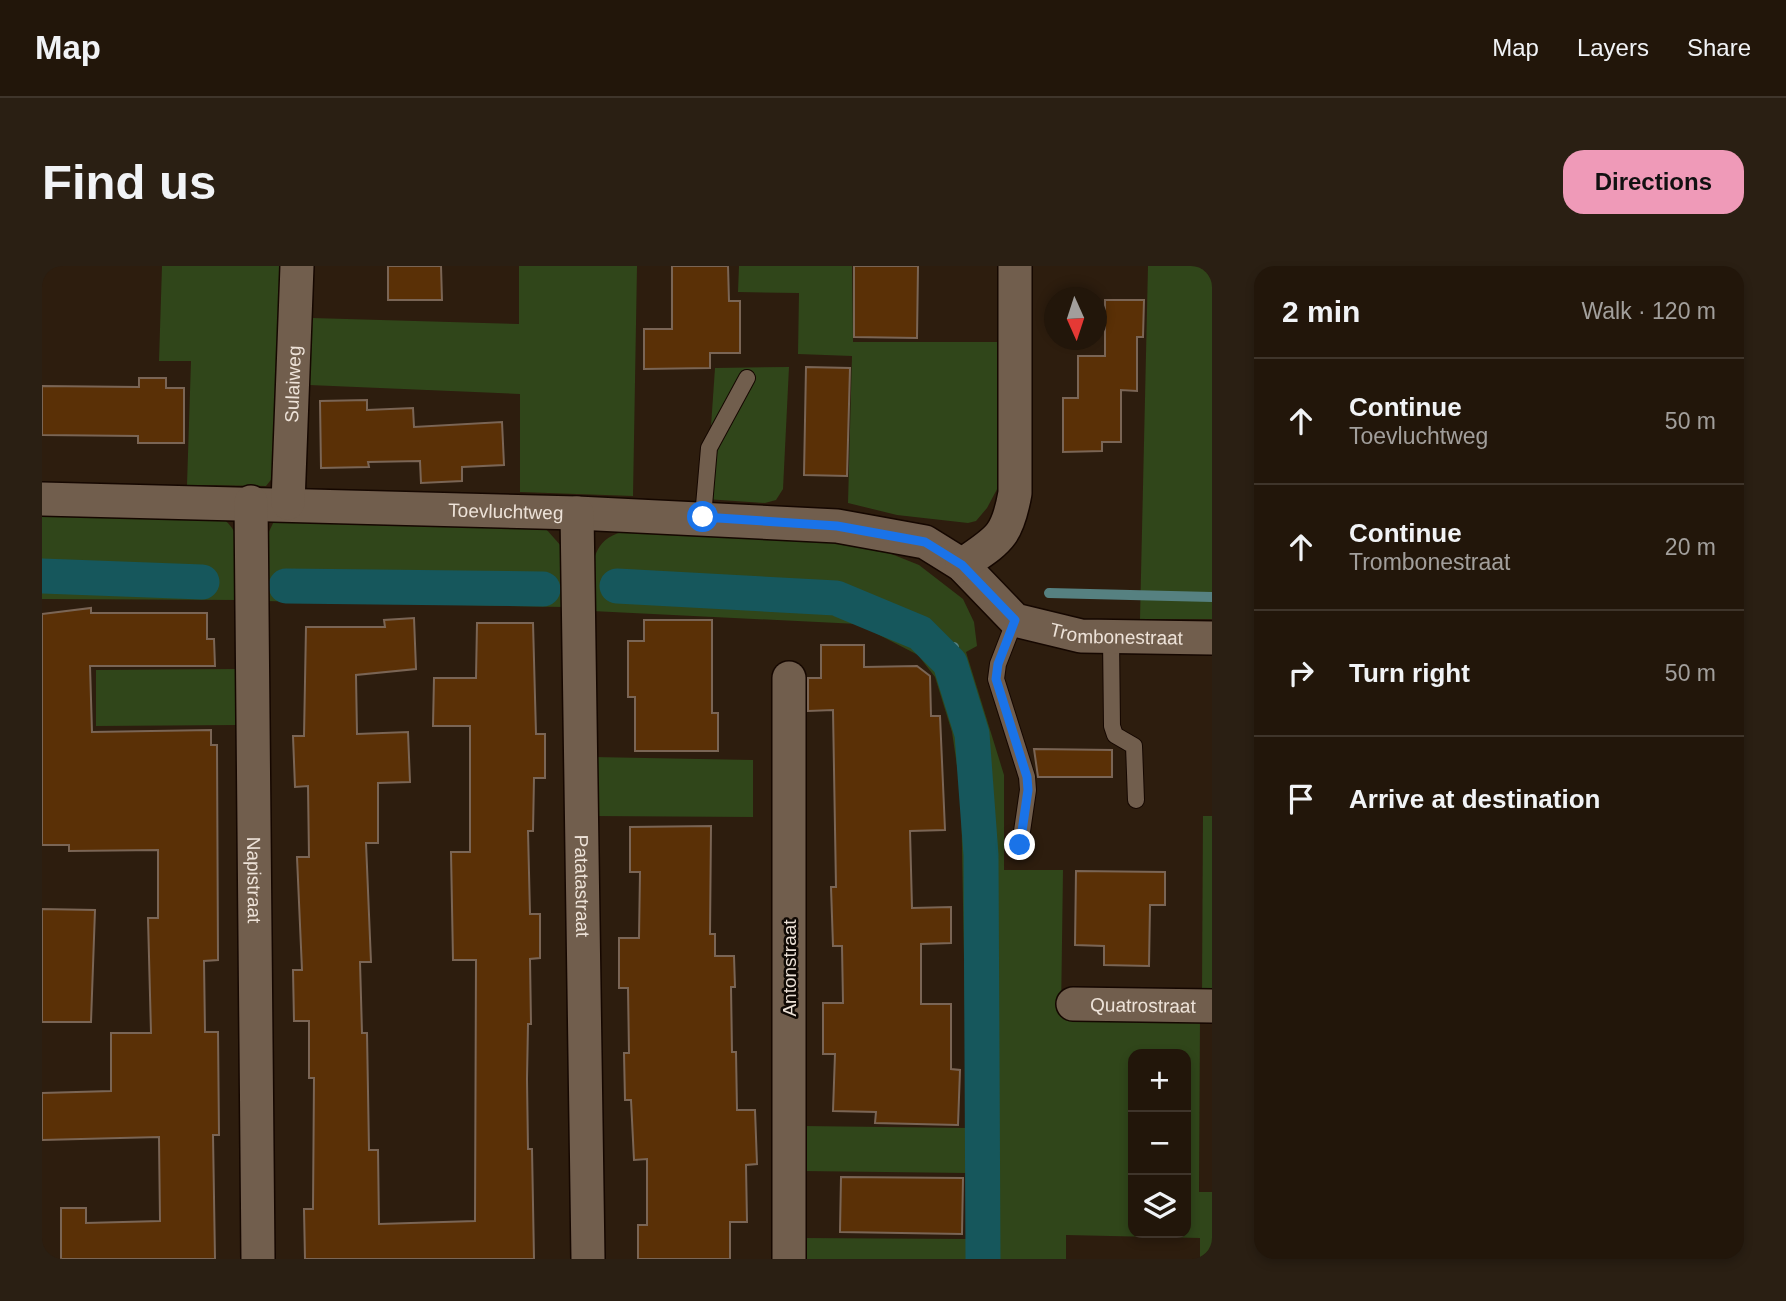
<!DOCTYPE html>
<meta charset="utf-8">
<style>
:root{--surface:#22160a;--page:#2a1f13;--text:#f1f3f6;--muted:#a29f9c;--line:#3f352b;--accent:#ef9ab8}
body{margin:0;font-family:Helvetica,sans-serif;background:var(--page);color:var(--text)}
.controls{position:absolute;right:21px;bottom:21px;display:grid;overflow:hidden;border-radius:14px;box-shadow:0 4px 10px #0003}
.controls button{width:63px;height:63px;display:grid;place-items:center;padding:0;border:0;border-bottom:2px solid var(--line);background:var(--surface);color:var(--text);font:35px sans-serif}
.compass{position:absolute;left:1002px;top:21px;width:63px;height:63px;border-radius:50%;background:var(--surface);box-shadow:0 4px 10px #0003;rotate:177deg}
.stop{position:absolute;width:21px;height:21px;margin:-16px;border:5px solid #1a73e8;border-radius:50%;background:#fff}
.stop.end{background:#1a73e8;border-color:#fff;box-shadow:0 2px 7px #0008}
.list{margin:0;padding:0;list-style:none}
h2{display:flex;justify-content:space-between;align-items:center;height:91px;margin:0;padding:0 28px;font-size:30px}
h2 small{font-size:23px;font-weight:400;color:var(--muted)}
.list li{display:grid;grid-template-columns:46px 1fr auto;gap:21px;align-items:center;box-sizing:border-box;height:126px;padding:0 28px;border-top:2px solid var(--line)}
.list b{display:block;font-size:26px;white-space:nowrap}
.list p{margin:0;font-size:23px;white-space:nowrap;color:var(--muted)}
.list em{font-size:23px;font-style:normal;color:var(--muted)}
.icon{flex:none;width:38px;height:38px;fill:none;stroke:currentColor;stroke-width:2;stroke-linecap:round;stroke-linejoin:round}
.map{position:relative;flex:none;width:1170px;height:993px;overflow:hidden;border-radius:21px}
header{display:flex;align-items:center;gap:42px;box-sizing:border-box;height:98px;padding:0 35px;background:var(--surface);border-bottom:2px solid var(--line)}
header strong{font-size:33px}
nav{display:flex;gap:38px;margin-inline-start:auto;font-size:24px}
.intro{display:flex;align-items:center;justify-content:space-between;box-sizing:border-box;height:168px;padding:0 42px}
h1{margin:0;font-size:49px}
.button{padding:18px 32px;border-radius:21px;background:var(--accent);color:#111;font-size:24px;font-weight:700}
main{display:flex;gap:42px;padding:0 42px}
aside{flex:1;background:var(--surface);border-radius:21px;box-shadow:0 4px 10px #0003}
.map>svg:first-child{display:block}
</style>
<header>
<strong>Map</strong>
<nav><a>Map</a><a>Layers</a><a>Share</a></nav>
</header>
<div class="intro"><h1>Find us</h1><a class="button">Directions</a></div>
<main>
<div class="map">
<svg width="1170" height="993" viewBox="0 0 1170 993">
<rect width="100%" height="100%" fill="#2d1d0e"/>
<!-- green -->
<g fill="#30461a" fill-rule="evenodd">
<path d="M 120,0 L 244,0 L 236,205 L 224,220 L 145,219 L 149,95 L 117,95 Z"/>
<path d="M 477,0 L 595,0 L 591,230 L 478,226 L 478,128 L 267,119 L 270,52 L 477,58 Z"/>
<path d="M 697,0 L 810,0 L 811,76 L 962,76 L 961,212 L 945,242 L 934,255 L 926,257 L 855,249 L 806,237 L 810,90 L 756,88 L 757,27 L 696,26 Z"/>
<path d="M 1106,0 L 1170,0 L 1170,353 L 1098,353 Z"/>
<path d="M 747,101 L 741,223 L 734,234 L 723,237 L 664,233 L 673,102 Z"/>
<path d="M 0,247 L 178,251 C 205,266 198,306 199,334 L 0,333 Z"/>
<path d="M 233,253 L 504,263 L 520,281 L 521,341 L 222,335 L 223,274 Z"/>
<path d="M 586,265 L 816,278 L 847,287 L 877,299 L 921,333 L 932,356 L 935,380 L 924,386 L 962,509 L 962,604 L 1021,604 L 1019,748 L 1158,753 L 1157,926 L 1170,926 L 1170,993 L 1158,993 L 1158,972 L 1024,969 L 1024,993 L 759,993 L 759,972 L 926,973 L 925,907 L 760,905 L 761,860 L 925,862 L 919,527 L 910,466 L 893,411 L 876,389 L 816,358 L 550,345 C 550,310 543,271 586,265 ZM 1091,788 L 1144,788 L 1144,967 L 1091,967 Z"/>
<path d="M 196,403 L 196,459 L 54,460 L 54,404 Z"/>
<path d="M 551,491 L 711,494 L 711,551 L 550,550 Z"/>
<path d="M 1161,550 L 1170,550 L 1170,726 L 1160,726 Z"/>
</g>
<g fill="none" stroke-linecap="round" stroke-linejoin="round">
<!-- stream -->
<g stroke="#568181" stroke-width="10">
<path d="M 1007,327 L 1170,331"/>
<path d="M 908,397 L 912,381"/>
</g>
<!-- canal -->
<g stroke="#16575c" stroke-width="35">
<path d="M 0,310 L 160,316"/>
<path d="M 244,320 L 501,323"/>
<path d="M 575,320 L 794,332 L 878,367 L 908,397 L 930,468 L 939,589 L 941,993"/>
</g>
</g>
<!-- building -->
<g fill="#5a3006" stroke="#7a6555" stroke-width="2">
<path d="M 346,0 L 399,0 L 400,34 L 346,34 Z"/>
<path d="M 630,0 L 686,0 L 687,35 L 698,35 L 698,87 L 668,87 L 668,102 L 602,103 L 602,63 L 630,63 Z"/>
<path d="M 812,0 L 876,0 L 875,72 L 812,71 Z"/>
<path d="M 1063,34 L 1102,34 L 1101,71 L 1095,71 L 1095,125 L 1079,124 L 1079,176 L 1060,176 L 1060,185 L 1021,186 L 1021,132 L 1036,132 L 1036,90 L 1063,90 Z"/>
<path d="M 764,101 L 808,102 L 805,210 L 762,209 Z"/>
<path d="M 97,112 L 124,112 L 124,122 L 142,122 L 142,177 L 96,177 L 96,170 L 0,169 L 0,120 L 97,121 Z"/>
<path d="M 325,134 L 325,144 L 371,142 L 372,161 L 460,156 L 462,199 L 420,201 L 420,215 L 379,217 L 378,195 L 326,196 L 327,201 L 279,202 L 278,135 Z"/>
<path d="M 49,342 L 49,347 L 165,347 L 165,373 L 172,373 L 173,400 L 48,400 L 50,466 L 169,464 L 169,479 L 175,479 L 176,694 L 162,695 L 163,766 L 176,766 L 177,869 L 171,869 L 173,993 L 19,993 L 19,942 L 44,942 L 44,957 L 118,955 L 117,871 L 0,874 L 0,827 L 69,825 L 69,767 L 109,767 L 106,652 L 116,652 L 116,584 L 27,585 L 27,579 L 0,579 L 0,348 Z"/>
<path d="M 372,352 L 374,403 L 314,409 L 315,468 L 366,466 L 368,516 L 336,517 L 336,577 L 324,577 L 329,696 L 318,696 L 320,767 L 325,767 L 327,884 L 336,884 L 337,958 L 433,955 L 434,694 L 411,694 L 409,586 L 428,586 L 428,460 L 391,460 L 392,412 L 434,412 L 435,357 L 491,357 L 494,468 L 503,468 L 503,512 L 492,512 L 491,565 L 486,565 L 488,648 L 498,648 L 498,692 L 488,693 L 489,758 L 486,758 L 485,813 L 486,883 L 490,883 L 492,993 L 263,993 L 262,943 L 271,943 L 272,812 L 267,812 L 267,755 L 252,755 L 251,704 L 260,704 L 255,591 L 267,591 L 266,520 L 253,521 L 251,470 L 262,470 L 264,361 L 343,361 L 342,354 Z"/>
<path d="M 602,354 L 670,354 L 670,447 L 676,447 L 676,485 L 593,485 L 593,431 L 586,431 L 586,375 L 602,375 Z"/>
<path d="M 779,379 L 822,379 L 822,401 L 875,400 L 888,410 L 889,450 L 898,450 L 903,564 L 868,565 L 870,642 L 909,641 L 909,677 L 879,678 L 879,738 L 909,738 L 909,803 L 918,804 L 916,859 L 833,857 L 834,846 L 791,845 L 793,788 L 781,788 L 781,737 L 801,737 L 800,680 L 791,680 L 789,621 L 794,621 L 791,444 L 766,445 L 766,412 L 779,412 Z"/>
<path d="M 992,483 L 1070,484 L 1070,511 L 996,511 Z"/>
<path d="M 669,560 L 668,668 L 673,668 L 673,690 L 692,690 L 693,721 L 689,721 L 690,786 L 694,786 L 695,844 L 713,844 L 715,898 L 704,899 L 705,956 L 688,956 L 688,993 L 596,993 L 596,959 L 605,959 L 605,893 L 592,894 L 589,834 L 583,834 L 582,787 L 587,787 L 586,722 L 577,722 L 577,672 L 597,672 L 598,606 L 588,606 L 588,561 Z"/>
<path d="M 1034,605 L 1123,606 L 1123,639 L 1108,639 L 1107,700 L 1062,699 L 1062,680 L 1033,679 Z"/>
<path d="M 0,643 L 53,644 L 49,756 L 0,756 Z"/>
<path d="M 799,911 L 921,912 L 920,968 L 798,966 Z"/>
</g>
<g fill="none" stroke-linecap="round" stroke-linejoin="round">
<defs>
<g id="service">
<path d="M 661,251 L 667,182 L 705,112"/>
<path d="M 973,354 L 956,398 L 954,413 L 985,511 L 986,524 L 978,579"/>
<path d="M 1069,372 L 1070,460 L 1073,469 L 1092,480 L 1094,534"/>
</g>
<g id="minor">
<path id="s1" d="M 0,233 L 535,247 L 795,260 L 883,276 L 920,299 L 973,354 L 1039,370 L 1170,372"/>
<path id="s2" d="M 209,236 L 216,993"/>
<path id="s3" d="M 246,237 L 255,0"/>
<path id="s4" d="M 535,247 L 546,993"/>
<path d="M 920,299 C 956,274 965,272 973,227 L 973,0"/>
<path d="M 747,412 L 747,993"/>
<path id="s5" d="M 1031,738 L 1170,740"/>
</g>
</defs>
<!-- service casing -->
<use href="#service" stroke="#150700" stroke-width="18"/>
<!-- minor casing -->
<use href="#minor" stroke="#150700" stroke-width="36"/>
<!-- service -->
<use href="#service" stroke="#715e4d" stroke-width="16"/>
<!-- minor -->
<use href="#minor" stroke="#715e4d" stroke-width="33"/>
</g>
<g fill="none" stroke-linecap="round" stroke-linejoin="round">
<!-- route -->
<path stroke="#1a73e8" stroke-width="9" d="M 661,251 L 795,260 L 883,276 L 920,299 L 973,354 L 956,398 L 954,413 L 985,511 L 986,524 L 978,579"/>
</g>
<g text-anchor="middle" stroke-width="5" stroke-linejoin="round" paint-order="stroke">
<!-- street labels -->
<g font-size="19" fill="#ede2d8" stroke="#100904">
<text dy="7" stroke="none"><textPath href="#s3" startOffset="119">Sulaiweg</textPath></text>
<text dy="7" stroke="none"><textPath href="#s1" startOffset="464">Toevluchtweg</textPath></text>
<text dy="7" stroke="none"><textPath href="#s1" startOffset="1108">Trombonestraat</textPath></text>
<text dy="7" stroke="none"><textPath href="#s2" startOffset="378">Napistraat</textPath></text>
<text dy="7" stroke="none"><textPath href="#s4" startOffset="373">Patatastraat</textPath></text>
<text transform="translate(747 702) rotate(-90)" y="7">Antonstraat</text>
<text dy="7" stroke="none"><textPath href="#s5" startOffset="70">Quatrostraat</textPath></text>
</g>
</g>
</svg>
<div class="controls">
<button>+</button>
<button>−</button>
<button><svg class="icon" aria-label="layers" viewBox="0 0 24 24"><path d="M12 4l9 5-9 5-9-5zM3 14l9 5 9-5"/></svg></button>
</div>
<svg class="compass" viewBox="-18 -18 36 36"><path d="M0-13l5 13h-10z" fill="#e53935"/><path d="M0 13l5-13h-10z" fill="#a29f9c"/></svg>
<div class="stop" style="left:661px;top:251px"></div>
<div class="stop end" style="left:978px;top:579px"></div>
</div>
<aside>
<h2>2 min<small>Walk · 120 m</small></h2>
<ul class="list">
<li><svg class="icon" aria-label="ahead" viewBox="0 0 24 24"><path d="M12 20V5M6 11l6-6 6 6"/></svg><div><b>Continue</b><p>Toevluchtweg</p></div><em>50 m</em></li>
<li><svg class="icon" aria-label="ahead" viewBox="0 0 24 24"><path d="M12 20V5M6 11l6-6 6 6"/></svg><div><b>Continue</b><p>Trombonestraat</p></div><em>20 m</em></li>
<li><svg class="icon" aria-label="right" viewBox="0 0 24 24"><path d="M7 20v-9h11M14 6l5 5-5 5"/></svg><div><b>Turn right</b></div><em>50 m</em></li>
<li><svg class="icon" aria-label="arrive" viewBox="0 0 24 24"><path d="M6 21V4h12l-3 4 3 4H6"/></svg><div><b>Arrive at destination</b></div></li>
</ul>
</aside>
</main>
